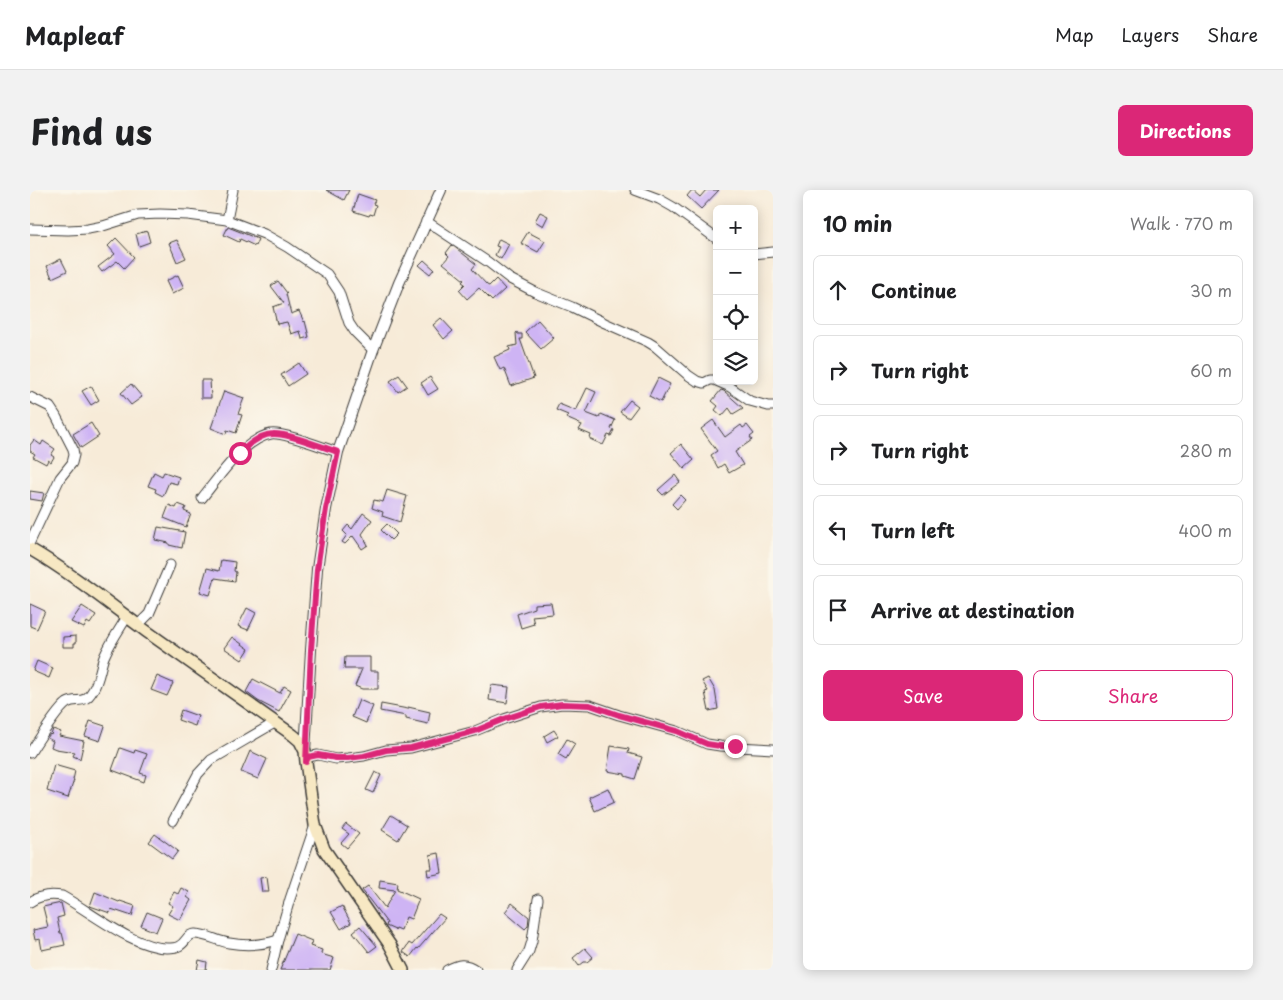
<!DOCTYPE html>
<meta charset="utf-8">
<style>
:root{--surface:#fff;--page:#f2f2f2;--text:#202124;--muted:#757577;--line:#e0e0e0;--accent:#db2777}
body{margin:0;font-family:"Playpen Sans",sans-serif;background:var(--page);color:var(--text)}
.controls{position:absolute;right:15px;top:15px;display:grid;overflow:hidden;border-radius:8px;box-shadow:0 2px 12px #0003}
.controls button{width:45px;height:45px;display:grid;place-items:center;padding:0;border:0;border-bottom:1px solid var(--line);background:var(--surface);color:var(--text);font:25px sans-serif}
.stop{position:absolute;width:15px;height:15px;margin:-11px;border:4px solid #db2777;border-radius:50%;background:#fff}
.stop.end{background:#db2777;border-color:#fff;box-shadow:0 1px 5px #0008}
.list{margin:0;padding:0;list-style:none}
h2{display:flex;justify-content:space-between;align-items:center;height:65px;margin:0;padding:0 20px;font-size:21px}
h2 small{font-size:16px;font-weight:400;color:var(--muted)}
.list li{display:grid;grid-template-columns:32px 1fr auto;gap:15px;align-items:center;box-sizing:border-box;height:70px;margin:0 10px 10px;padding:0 10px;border:1px solid var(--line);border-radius:8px}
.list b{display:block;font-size:19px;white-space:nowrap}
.list em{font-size:16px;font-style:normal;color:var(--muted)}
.actions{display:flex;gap:10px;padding:15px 20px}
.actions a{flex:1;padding:11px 0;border:1px solid var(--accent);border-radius:8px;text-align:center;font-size:18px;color:var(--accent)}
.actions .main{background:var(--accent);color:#fff}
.icon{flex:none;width:28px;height:28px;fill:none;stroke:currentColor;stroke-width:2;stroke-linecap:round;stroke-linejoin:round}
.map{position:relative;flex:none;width:743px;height:780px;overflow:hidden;border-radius:8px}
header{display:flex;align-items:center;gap:30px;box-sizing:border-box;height:70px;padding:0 25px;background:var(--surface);border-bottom:1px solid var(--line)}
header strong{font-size:24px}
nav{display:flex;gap:28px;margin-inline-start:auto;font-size:18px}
.intro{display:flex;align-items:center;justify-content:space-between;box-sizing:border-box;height:120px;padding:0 30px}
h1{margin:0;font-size:35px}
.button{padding:12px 22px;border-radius:8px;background:var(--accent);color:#fff;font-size:18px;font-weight:700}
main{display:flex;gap:30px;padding:0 30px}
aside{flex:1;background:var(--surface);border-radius:8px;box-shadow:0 2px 12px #0003}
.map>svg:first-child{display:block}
</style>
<header>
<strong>Mapleaf</strong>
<nav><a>Map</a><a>Layers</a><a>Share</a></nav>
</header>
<div class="intro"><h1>Find us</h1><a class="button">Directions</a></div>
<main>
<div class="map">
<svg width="743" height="780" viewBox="0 0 743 780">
<rect width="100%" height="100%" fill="#fbf7ec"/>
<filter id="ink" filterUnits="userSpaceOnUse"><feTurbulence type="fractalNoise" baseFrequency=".02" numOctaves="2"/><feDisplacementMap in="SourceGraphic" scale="10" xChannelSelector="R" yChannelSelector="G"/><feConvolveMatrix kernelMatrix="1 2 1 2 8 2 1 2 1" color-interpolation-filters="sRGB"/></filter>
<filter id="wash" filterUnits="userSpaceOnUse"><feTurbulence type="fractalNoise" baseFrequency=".0096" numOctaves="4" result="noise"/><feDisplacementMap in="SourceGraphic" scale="20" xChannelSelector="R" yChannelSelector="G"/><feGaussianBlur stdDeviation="1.12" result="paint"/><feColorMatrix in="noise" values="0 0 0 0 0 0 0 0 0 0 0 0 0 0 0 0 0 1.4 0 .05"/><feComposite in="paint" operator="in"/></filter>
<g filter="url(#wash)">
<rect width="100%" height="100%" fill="#f7ebd8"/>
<g id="blocks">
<!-- building -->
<g fill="#ceb4f4">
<path d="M 296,0 L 319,0 L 314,10 Z"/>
<path d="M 662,0 L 670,7 L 676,0 L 689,0 L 671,19 L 657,6 Z"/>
<path d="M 328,4 L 345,10 L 343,14 L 346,15 L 343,25 L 340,24 L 339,26 L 323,21 Z"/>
<path d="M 510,22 L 518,26 L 513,36 L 505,31 Z"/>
<path d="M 198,37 L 228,49 L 225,56 L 210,49 L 209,52 L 194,45 Z"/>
<path d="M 117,41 L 120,52 L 109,56 L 106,44 Z"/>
<path d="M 498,42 L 515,51 L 508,62 L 491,53 Z"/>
<path d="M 86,48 L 104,67 L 94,78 L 87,71 L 72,82 L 68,77 L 85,64 L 78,56 Z"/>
<path d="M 469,49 L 479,54 L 471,69 L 465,65 L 469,57 L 466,56 Z"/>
<path d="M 147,50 L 156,68 L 147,72 L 139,53 Z"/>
<path d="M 422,55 L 446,74 L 442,79 L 457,95 L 459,96 L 466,89 L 475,99 L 462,111 L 449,98 L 437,109 L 429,100 L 435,94 L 432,92 L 434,90 L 413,73 L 419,66 L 416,63 Z"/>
<path d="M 31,69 L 37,81 L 22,88 L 17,76 Z"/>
<path d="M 394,70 L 404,79 L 400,84 L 389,75 Z"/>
<path d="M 148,85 L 154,98 L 142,104 L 136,91 Z"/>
<path d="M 248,91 L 257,103 L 256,104 L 261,124 L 269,121 L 274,132 L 275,131 L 279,147 L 272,149 L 270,141 L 261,144 L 257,132 L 247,134 L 243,117 L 254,113 L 241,96 Z"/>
<path d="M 411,128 L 423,141 L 414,149 L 403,135 Z"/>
<path d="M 508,130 L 524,148 L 511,159 L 495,142 Z"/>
<path d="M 487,142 L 488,144 L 492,144 L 492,149 L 490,149 L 504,188 L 481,196 L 474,178 L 470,180 L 464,167 L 480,160 L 479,157 L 487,155 L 486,143 Z"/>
<path d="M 269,173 L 276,184 L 258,196 L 251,185 Z"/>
<path d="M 369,185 L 377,196 L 368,202 L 360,191 Z"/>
<path d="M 400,187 L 408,199 L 398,205 L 391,193 Z"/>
<path d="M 628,188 L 640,194 L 631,212 L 619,206 Z"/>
<path d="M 171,190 L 180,190 L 181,208 L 171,208 Z"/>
<path d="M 101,194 L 112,207 L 101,215 L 91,203 Z"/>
<path d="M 61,196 L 69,210 L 61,215 L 52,201 Z"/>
<path d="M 557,198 L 566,202 L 556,223 L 569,228 L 571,224 L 585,230 L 581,239 L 584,240 L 581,246 L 578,245 L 573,255 L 560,249 L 561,245 L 549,240 L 552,235 L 536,228 L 538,225 L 526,220 L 529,214 L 546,221 Z"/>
<path d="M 691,200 L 694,201 L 713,218 L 703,224 L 699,218 L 692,226 L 685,220 L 688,216 L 682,211 Z"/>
<path d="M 194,201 L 214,208 L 208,224 L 212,225 L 206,243 L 197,240 L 196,244 L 181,238 Z"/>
<path d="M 600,210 L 608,216 L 599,228 L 590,222 Z"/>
<path d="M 683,230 L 695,247 L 711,235 L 713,238 L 717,235 L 724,244 L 720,247 L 722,250 L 705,262 L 713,275 L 699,283 L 694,274 L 688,278 L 681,265 L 687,261 L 671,239 Z"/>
<path d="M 61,233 L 69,246 L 51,258 L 43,244 Z"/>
<path d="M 4,250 L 11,255 L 13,251 L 25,259 L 21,265 L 24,267 L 21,272 L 18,270 L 16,274 L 3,267 L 5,264 L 0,261 L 0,255 Z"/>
<path d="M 651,254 L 664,270 L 654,279 L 641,263 Z"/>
<path d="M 124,282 L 132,286 L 134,282 L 149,287 L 147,294 L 139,292 L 133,306 L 125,302 L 126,299 L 118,296 Z"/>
<path d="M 645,285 L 650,292 L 633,305 L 628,300 Z"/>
<path d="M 357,300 L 377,306 L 370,332 L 352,326 L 353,322 L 342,318 L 344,310 L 353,312 Z"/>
<path d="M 0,301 L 14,303 L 12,311 L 0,309 Z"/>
<path d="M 650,305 L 655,310 L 647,319 L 642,314 Z"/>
<path d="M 148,314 L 156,317 L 154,321 L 161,324 L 156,337 L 134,328 L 139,315 L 146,318 Z"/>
<path d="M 333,323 L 342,330 L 332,344 L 338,355 L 332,359 L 323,346 L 315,354 L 312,352 L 317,345 L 313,341 L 318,335 L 322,339 Z"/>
<path d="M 357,334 L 367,344 L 361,350 L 351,340 Z"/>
<path d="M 128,337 L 155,342 L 152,358 L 139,355 L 139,353 L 125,350 Z"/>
<path d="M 191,370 L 205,372 L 204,381 L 206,382 L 205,391 L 185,388 L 180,405 L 170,402 L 177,378 L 189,381 Z"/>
<path d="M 521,413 L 523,424 L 502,426 L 504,434 L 491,438 L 487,424 L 504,418 L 504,414 Z"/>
<path d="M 0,414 L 15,421 L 7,439 L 0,436 Z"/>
<path d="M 52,416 L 66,425 L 60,434 L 57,432 L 54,438 L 41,432 Z"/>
<path d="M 217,418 L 226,423 L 218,440 L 208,436 Z"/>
<path d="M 46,446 L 46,453 L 44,453 L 44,457 L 33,457 L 33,447 Z"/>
<path d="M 202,447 L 219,459 L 212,470 L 194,458 Z"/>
<path d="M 315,467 L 340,467 L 340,481 L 348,481 L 348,499 L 332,499 L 325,496 L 332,479 L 314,479 Z"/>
<path d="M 7,471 L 23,478 L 19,488 L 3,481 Z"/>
<path d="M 127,486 L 143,493 L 137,506 L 121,500 Z"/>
<path d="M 678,488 L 685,500 L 688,519 L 679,521 L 675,502 L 678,501 L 672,491 Z"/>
<path d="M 223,489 L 250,503 L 254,496 L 261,500 L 249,522 L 228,511 L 216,502 Z"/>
<path d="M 461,495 L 479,497 L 477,513 L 459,510 Z"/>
<path d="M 329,510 L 343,516 L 336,533 L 322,527 Z"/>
<path d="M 351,514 L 378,519 L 378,517 L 400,522 L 398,534 L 376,529 L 376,526 L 350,521 Z"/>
<path d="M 151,520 L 168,526 L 165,536 L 148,530 Z"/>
<path d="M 60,531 L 75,536 L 70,551 L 55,546 Z"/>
<path d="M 23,539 L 31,542 L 29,546 L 54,551 L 50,569 L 43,566 L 45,562 L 26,559 L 21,557 L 23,551 L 17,548 L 20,544 L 21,545 Z"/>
<path d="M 524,540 L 528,546 L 517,552 L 514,546 Z"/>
<path d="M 537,549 L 545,554 L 536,569 L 528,564 Z"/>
<path d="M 581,556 L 599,559 L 598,563 L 612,567 L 605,589 L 595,586 L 595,584 L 577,581 Z"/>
<path d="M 90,558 L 104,563 L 105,560 L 117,564 L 110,583 L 116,585 L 114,592 L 82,580 Z"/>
<path d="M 220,561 L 237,569 L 228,589 L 211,582 Z"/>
<path d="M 24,575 L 45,581 L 43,590 L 44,590 L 38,608 L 17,601 Z"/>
<path d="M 345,582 L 351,585 L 343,603 L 336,600 Z"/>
<path d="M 578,598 L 584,612 L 565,621 L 559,607 Z"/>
<path d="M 361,625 L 377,635 L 368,650 L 352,640 Z"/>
<path d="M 316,634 L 329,644 L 317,658 L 311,653 L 319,644 L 312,639 Z"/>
<path d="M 125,644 L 148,661 L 142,669 L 119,652 Z"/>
<path d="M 409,663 L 412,683 L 398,686 L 397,679 L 402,679 L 400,665 Z"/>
<path d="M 237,687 L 239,702 L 232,702 L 230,688 Z"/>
<path d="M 350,690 L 368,693 L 367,699 L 389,709 L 381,729 L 376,727 L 371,740 L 366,738 L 365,740 L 356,736 L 357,733 L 332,700 L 338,696 L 355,718 L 365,700 L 349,698 Z"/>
<path d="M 151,698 L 159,702 L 157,707 L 161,710 L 150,730 L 138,724 L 143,716 L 138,713 L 144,702 L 148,704 Z"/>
<path d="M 65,702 L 89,712 L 90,711 L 105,716 L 102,726 L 81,719 L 80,723 L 60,716 Z"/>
<path d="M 31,713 L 34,726 L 27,728 L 30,743 L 32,743 L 35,755 L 12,760 L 10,749 L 5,750 L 3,740 L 18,737 L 13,717 Z"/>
<path d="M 482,713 L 499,727 L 498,736 L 495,739 L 475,722 Z"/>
<path d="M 312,716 L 321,733 L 311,739 L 301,722 Z"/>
<path d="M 117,722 L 132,728 L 126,742 L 111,736 Z"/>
<path d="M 409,724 L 415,728 L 388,759 L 387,758 L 380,767 L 373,762 L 379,753 L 382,755 Z"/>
<path d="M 330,736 L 347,756 L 339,762 L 323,742 Z"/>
<path d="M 265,744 L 282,751 L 280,756 L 292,760 L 291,764 L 304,768 L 300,780 L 250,780 Z"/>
<path d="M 555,758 L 563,767 L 557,772 L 554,772 L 549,776 L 543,768 Z"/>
<path d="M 169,770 L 177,772 L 176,780 L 167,780 Z"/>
</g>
</g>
</g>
<g filter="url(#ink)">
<use href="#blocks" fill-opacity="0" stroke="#3d3b38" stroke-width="1"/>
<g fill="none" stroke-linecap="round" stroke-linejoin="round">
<defs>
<g id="minor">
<path d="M 605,0 L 629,9 L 643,17 L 687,49"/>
<path d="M 197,30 L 203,0"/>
<path d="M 396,31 L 458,72 L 480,89 L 505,102 L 542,117 L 575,133 L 618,152 L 626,157 L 658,185 L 667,191 L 674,193 L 680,190 L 684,190 L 700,197 L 720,211 L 738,216 L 743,216"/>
<path d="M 0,39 L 38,40 L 58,39 L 73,36 L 108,25 L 130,24 L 158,25 L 197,30 L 234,44 L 257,57 L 297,84 L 309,102 L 319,133 L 325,142 L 343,160"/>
<path d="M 724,64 L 743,62"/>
<path d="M 0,207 L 20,217 L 26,226 L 43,259 L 44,265 L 42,273 L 30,288 L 0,352"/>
<path d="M 172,308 C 189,287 214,249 241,244 C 253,242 294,258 308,262"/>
<path d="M 108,435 L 119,424 L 140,375"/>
<path d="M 0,563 C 7,552 28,519 37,513 C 47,507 54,516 63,500 C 69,491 70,478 74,467 C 80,453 89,440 97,427"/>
<path d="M 276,572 L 278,567 L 288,565 L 306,569 L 318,568 L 334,566 L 356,560 L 381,558 L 445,541 L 474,529 L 511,517 L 532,514 L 560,515 L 589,525 L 647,541 L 677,554 L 690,556 L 743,559"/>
<path d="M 143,631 L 168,584 L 181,570 L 246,532"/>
<path d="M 0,712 C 10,705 20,704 32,706 C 61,722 104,758 137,758 C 141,758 146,758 149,756 C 156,753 157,743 166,744 C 178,745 188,751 199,753 C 216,756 232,755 248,750"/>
<path d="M 241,780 L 248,750 L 260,709 L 285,635"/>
<path d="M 417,780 C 428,774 435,772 446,780"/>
<path d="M 487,780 L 499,761 L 502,751 L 508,709"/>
</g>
<path id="tertiary" d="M 275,561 L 281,460 L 287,379 L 296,319 L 308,262 L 343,160 L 369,93 L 411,0"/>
<path id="secondary" d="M 0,359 C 41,383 78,413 116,441 C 165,476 214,510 263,545 L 270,551 L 275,561 L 276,572 L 285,635 L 294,659 L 360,755 L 373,780"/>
</defs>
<!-- minor casing -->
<use href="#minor" stroke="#3d3b38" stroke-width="11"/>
<!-- tertiary casing -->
<use href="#tertiary" stroke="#3d3b38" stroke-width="12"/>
<!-- secondary casing -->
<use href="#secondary" stroke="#3d3b38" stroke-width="14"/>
<!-- minor -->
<use href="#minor" stroke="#fff" stroke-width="9"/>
<!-- tertiary -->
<use href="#tertiary" stroke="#fff" stroke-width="10"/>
<!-- secondary -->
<use href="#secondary" stroke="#f7e8c3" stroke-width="11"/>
</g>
</g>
<g fill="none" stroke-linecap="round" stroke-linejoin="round" filter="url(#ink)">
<!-- route -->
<path stroke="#db2777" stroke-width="6" d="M 210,263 C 218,255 231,244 243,244 C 258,243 292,257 308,262 L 296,319 L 287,379 L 281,460 L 276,572 L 278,567 L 288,565 L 306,568 L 318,568 L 334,566 L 356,560 L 381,558 L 445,541 L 474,529 L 511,517 L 532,514 L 560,515 L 589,525 L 647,541 L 677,554 L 690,556 L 705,556"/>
</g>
</svg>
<div class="controls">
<button>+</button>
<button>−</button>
<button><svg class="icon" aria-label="locate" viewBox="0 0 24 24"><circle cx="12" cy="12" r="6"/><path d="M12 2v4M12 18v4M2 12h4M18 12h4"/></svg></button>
<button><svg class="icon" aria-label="layers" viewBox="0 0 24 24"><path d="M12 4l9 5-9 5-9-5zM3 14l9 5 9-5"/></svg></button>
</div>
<div class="stop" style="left:210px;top:263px"></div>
<div class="stop end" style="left:705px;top:556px"></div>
</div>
<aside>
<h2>10 min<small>Walk · 770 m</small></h2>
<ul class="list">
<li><svg class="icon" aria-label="ahead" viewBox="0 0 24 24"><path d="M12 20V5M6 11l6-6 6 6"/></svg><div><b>Continue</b></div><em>30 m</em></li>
<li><svg class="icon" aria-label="right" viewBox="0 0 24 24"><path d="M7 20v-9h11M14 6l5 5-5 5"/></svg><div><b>Turn right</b></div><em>60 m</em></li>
<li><svg class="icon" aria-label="right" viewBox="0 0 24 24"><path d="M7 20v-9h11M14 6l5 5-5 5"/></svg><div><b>Turn right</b></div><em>280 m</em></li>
<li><svg class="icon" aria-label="left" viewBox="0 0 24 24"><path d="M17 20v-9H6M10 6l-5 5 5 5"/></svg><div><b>Turn left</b></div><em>400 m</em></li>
<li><svg class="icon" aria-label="arrive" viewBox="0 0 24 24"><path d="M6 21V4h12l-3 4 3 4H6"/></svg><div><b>Arrive at destination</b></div></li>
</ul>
<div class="actions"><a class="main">Save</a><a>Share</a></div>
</aside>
</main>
